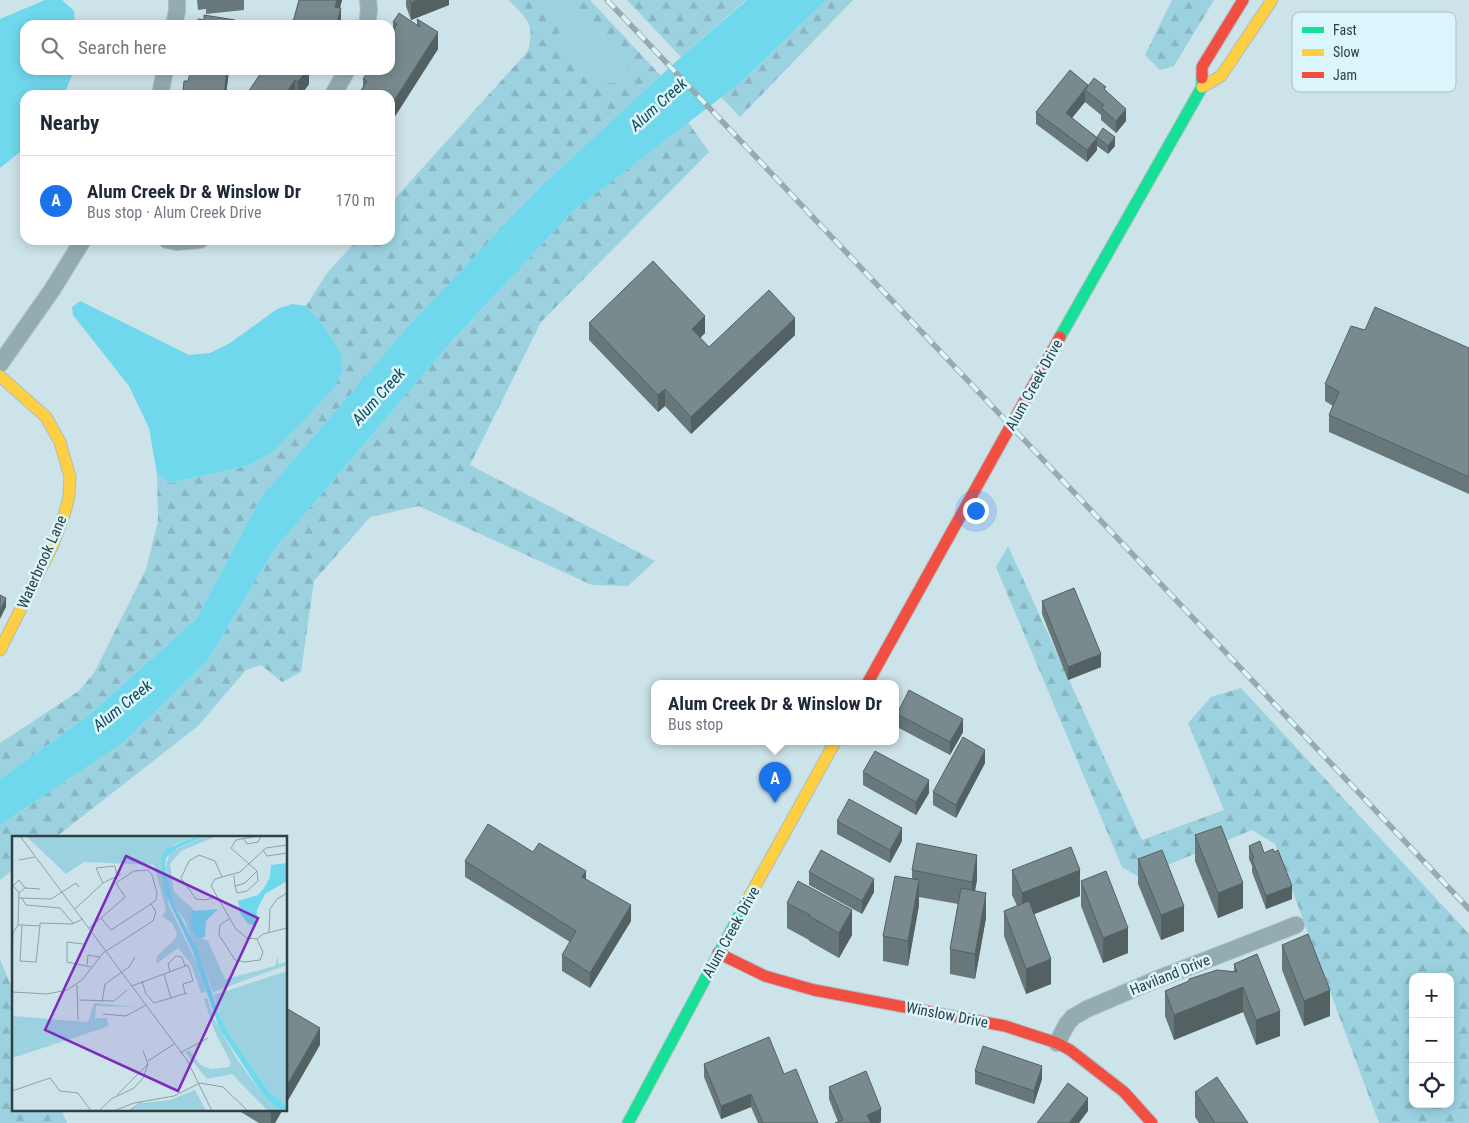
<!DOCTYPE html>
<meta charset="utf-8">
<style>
:root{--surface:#fff;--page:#f2f2f3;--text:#1f2937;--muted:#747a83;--line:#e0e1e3;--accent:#1a73e8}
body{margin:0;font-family:"Roboto Condensed",sans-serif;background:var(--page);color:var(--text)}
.controls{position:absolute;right:15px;bottom:15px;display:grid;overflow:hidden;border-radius:10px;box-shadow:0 2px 12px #0003}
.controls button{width:45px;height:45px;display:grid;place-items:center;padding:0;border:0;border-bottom:1px solid var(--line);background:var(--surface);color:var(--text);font:25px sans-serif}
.you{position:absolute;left:975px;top:510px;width:18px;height:18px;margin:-12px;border:4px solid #fff;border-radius:50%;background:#1a73e8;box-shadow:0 0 0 8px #1a73e833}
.badge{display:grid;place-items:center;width:32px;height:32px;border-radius:50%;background:var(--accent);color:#fff;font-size:16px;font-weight:700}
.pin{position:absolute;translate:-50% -41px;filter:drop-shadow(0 1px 2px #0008)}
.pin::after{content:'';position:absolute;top:26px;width:18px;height:15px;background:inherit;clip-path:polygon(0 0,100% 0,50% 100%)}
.popup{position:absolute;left:651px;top:680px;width:248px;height:65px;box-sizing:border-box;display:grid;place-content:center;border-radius:10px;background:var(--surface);filter:drop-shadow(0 1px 4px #0005);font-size:16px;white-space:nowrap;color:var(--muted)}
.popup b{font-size:19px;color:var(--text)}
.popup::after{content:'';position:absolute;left:50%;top:100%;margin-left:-10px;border:10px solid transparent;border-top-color:var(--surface)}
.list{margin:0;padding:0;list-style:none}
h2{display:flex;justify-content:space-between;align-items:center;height:65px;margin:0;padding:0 20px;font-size:21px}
h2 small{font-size:16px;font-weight:400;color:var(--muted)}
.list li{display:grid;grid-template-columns:32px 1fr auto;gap:15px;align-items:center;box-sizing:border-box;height:90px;padding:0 20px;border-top:1px solid var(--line)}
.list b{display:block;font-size:19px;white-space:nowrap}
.list p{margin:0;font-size:16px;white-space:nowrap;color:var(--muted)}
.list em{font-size:16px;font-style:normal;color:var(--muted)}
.icon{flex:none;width:28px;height:28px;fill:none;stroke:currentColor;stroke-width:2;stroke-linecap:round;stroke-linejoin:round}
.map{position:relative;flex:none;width:1469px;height:1123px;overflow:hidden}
.search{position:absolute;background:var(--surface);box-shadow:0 2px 12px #0003;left:20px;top:20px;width:375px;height:55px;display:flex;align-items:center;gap:12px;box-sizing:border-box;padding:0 18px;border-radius:15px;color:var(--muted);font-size:19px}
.panel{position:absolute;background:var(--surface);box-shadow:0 2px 12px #0003;left:20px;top:90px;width:375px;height:155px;border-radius:15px}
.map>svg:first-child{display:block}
</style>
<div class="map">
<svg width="1469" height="1123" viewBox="0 0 1469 1123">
<defs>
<pattern id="forest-firs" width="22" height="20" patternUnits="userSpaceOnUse" patternTransform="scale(1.25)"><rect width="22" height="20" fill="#9cd2e0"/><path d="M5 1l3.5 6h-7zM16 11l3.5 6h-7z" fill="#87b5c1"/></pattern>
</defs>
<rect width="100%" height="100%" fill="#cce3e9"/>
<!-- green -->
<path fill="#9cd2e0" d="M 539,0 L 569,0 L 628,63 L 628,72 L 614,83 L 602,83 L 580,72 L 561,42 L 557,23 Z"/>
<!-- forest -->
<g fill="url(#forest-firs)" fill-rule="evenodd">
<path d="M 509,0 L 539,0 L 557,23 L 561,42 L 580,72 L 602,83 L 614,83 L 628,72 L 628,63 L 569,0 L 590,0 L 661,76 L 539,188 L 260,499 L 197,618 L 89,715 L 0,779 L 0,743 L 79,691 L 94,673 L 146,569 L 158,521 L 157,474 L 170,483 L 247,466 L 273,452 L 323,325 L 306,306 L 327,273 L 357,240 L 390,240 L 390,204 L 528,51 C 535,22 527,20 509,0 Z"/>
<path d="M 627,0 L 746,0 L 681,57 Z"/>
<path d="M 826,0 L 853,0 L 740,117 L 721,97 L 740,83 Z"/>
<path d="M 1172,0 L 1214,0 L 1174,66 L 1160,70 L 1145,55 Z"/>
<path d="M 688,122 L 709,152 L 541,322 L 470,465 L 655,561 L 628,586 L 592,585 L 419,506 L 370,517 L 314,581 L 301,672 L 282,682 L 261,665 L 246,670 L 198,726 L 56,837 L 14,837 L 14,869 L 0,880 L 0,825 L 124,742 L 208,660 L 273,551 L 451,342 L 573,211 Z"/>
<path d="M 1008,546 L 1142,840 L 1224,810 L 1188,723 L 1211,697 L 1241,688 L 1469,934 L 1469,1123 L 1379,1123 L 1275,844 L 1252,830 L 1139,877 L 1122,867 L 996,567 ZM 1413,977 L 1450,977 L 1450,1104 L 1413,1104 Z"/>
<path d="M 0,959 L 14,993 L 14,1109 L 61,1109 L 67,1123 L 0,1123 Z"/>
</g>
<!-- water -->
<g fill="#70d8ed">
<path d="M 45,0 L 62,0 L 74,11 L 75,25 L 25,25 L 25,70 L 74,70 L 64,95 L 25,95 L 25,148 L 0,168 L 0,19 Z"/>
<path d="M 747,0 L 826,0 L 740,83 L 573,211 L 451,342 L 273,551 L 208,660 L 124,742 L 0,825 L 0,779 L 89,715 L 197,618 L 260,499 L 407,328 L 539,188 L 681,57 Z"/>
<path d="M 80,301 L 189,355 L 210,353 L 230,343 L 277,309 L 292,304 L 306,306 L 323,325 L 340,352 L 343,369 L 334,388 L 273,452 L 247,466 L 170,483 L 157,474 L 149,428 L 129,386 L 73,315 L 72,307 Z"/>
</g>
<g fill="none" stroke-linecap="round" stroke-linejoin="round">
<defs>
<g id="street">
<path d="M 174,25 L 177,11 L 177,0"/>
<path d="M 367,25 L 369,10 L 368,0"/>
<path d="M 160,95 L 165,70"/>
<path d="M 333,95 L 347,70"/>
<path d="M 167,240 L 177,242 L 200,240"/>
<path d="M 0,364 L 52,290 L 83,240"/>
<path d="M 1057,1043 L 1067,1024 L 1073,1017 L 1087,1009 L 1155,980 L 1296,925"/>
</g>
<g id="fast">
<path d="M 1060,337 L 1202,87 L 1202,78"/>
<path d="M 628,1123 L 748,899"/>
</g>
<g id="slow">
<path d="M 1202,87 L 1221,76 L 1272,0"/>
<path d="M 0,376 L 46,417 L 60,442 L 70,477 L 69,496 L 65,512 L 52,547 L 0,650"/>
<path d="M 748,899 L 835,742"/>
</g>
<g id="jam">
<path d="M 1202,78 L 1202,67 L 1243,0"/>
<path d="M 867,684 L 1060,337"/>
<path d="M 718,953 L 765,976 L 814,990 L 1005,1026 L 1057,1043 L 1070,1050 L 1124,1092 L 1152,1123"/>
</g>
</defs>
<!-- street casing -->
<use href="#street" stroke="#acbec2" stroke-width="18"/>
<!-- fast casing -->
<use href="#fast" stroke="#acbec2" stroke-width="13"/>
<!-- slow casing -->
<use href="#slow" stroke="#acbec2" stroke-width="13"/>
<!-- jam casing -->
<use href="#jam" stroke="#acbec2" stroke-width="13"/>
<!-- street -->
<use href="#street" stroke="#92acb2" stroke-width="16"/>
<!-- fast -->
<use href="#fast" stroke="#16e098" stroke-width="11"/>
<!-- slow -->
<use href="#slow" stroke="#ffcf43" stroke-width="11"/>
<!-- jam -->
<use href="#jam" stroke="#f24e42" stroke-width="11"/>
<defs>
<path id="rail" d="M 607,0 L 1469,909"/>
</defs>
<!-- rail casing -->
<use href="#rail" stroke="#95abb0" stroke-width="5.5"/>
<!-- rail -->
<use href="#rail" stroke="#dbf5fc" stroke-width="4" stroke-dasharray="11" stroke-linecap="butt"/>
</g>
<!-- wall -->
<g fill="#67777a">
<path d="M 197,0 L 244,0 L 244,10 L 206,14 L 206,9 L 198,10 Z"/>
<path d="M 299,0 L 342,0 L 340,8 L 341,25 L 293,25 L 293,22 Z"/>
<path d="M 406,0 L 449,0 L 449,5 L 411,20 L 406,6 Z"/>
<path d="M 417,19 L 438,49 L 392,121 L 390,120 L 390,95 L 363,87 L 363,79 L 390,70 L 390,43 L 392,40 L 392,33 L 393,30 L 393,22 L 417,25 Z"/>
<path d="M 229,70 L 226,95 L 183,95 L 183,91 L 188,81 L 194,74 Z"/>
<path d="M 309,70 L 309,84 L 301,95 L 246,95 Z"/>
<path d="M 1088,85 L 1106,90 L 1126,121 L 1116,133 L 1101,120 L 1101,115 L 1085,102 L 1072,118 L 1097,137 L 1115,146 L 1108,154 L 1097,146 L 1097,150 L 1087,162 L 1036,124 L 1036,112 Z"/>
<path d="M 589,323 L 705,333 L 700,338 L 709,347 L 795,335 L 691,434 L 665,406 L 658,412 L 589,340 Z"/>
<path d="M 1365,330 L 1469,348 L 1469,494 L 1329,432 L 1329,415 L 1333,406 L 1325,401 L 1325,384 Z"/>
<path d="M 1042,601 L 1101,667 L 1068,680 L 1042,614 Z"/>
<path d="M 897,714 L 963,732 L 950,755 L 897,727 Z"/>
<path d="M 985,763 L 956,818 L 933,805 L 933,792 Z"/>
<path d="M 863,772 L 929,793 L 916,815 L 863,785 Z"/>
<path d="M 837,821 L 902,841 L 890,863 L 837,834 Z"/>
<path d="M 1195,835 L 1243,908 L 1218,918 L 1195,861 Z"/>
<path d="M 1249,846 L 1264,853 L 1292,899 L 1266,909 L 1252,872 L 1252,866 L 1249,859 Z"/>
<path d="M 533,852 L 586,879 L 631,921 L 590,988 L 562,971 L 562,955 L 570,942 L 465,877 L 465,861 Z"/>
<path d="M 1138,859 L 1184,931 L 1161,940 L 1138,884 Z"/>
<path d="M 912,870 L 977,880 L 975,890 L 986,918 L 975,979 L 950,974 L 950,949 L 958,904 L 919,897 L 919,905 L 908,966 L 883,961 L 883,936 L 912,879 Z"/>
<path d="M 1012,870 L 1080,896 L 1034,914 L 1051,984 L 1026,994 L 1004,936 L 1004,911 L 1017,906 L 1012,895 Z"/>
<path d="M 809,872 L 874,892 L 862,914 L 809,885 Z"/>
<path d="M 1081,881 L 1128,953 L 1103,963 L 1081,906 Z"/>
<path d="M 787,903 L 852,935 L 839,958 L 809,941 L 809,940 L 787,928 Z"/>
<path d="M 1282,945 L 1330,1016 L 1304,1026 L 1282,970 Z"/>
<path d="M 1234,964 L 1280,1036 L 1256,1045 L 1243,1012 L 1174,1040 L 1165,1016 L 1165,991 L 1189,981 L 1234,971 Z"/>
<path d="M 704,1064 L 784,1074 L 818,1123 L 758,1123 L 751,1107 L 721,1119 L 704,1077 Z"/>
<path d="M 975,1071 L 1042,1079 L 1034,1104 L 975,1084 Z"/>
<path d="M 829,1087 L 881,1122 L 879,1123 L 835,1123 L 838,1122 L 829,1099 Z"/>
<path d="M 1195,1092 L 1248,1123 L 1199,1123 L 1195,1117 Z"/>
<path d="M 236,1109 L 283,1109 L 275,1123 L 259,1123 Z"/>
</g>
<!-- shaded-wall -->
<g fill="#546163">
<path d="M 337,0 L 342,0 L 335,24 L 335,7 Z"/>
<path d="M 418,0 L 449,0 L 449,5 L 411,20 L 411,3 Z"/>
<path d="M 341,8 L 341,25 L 336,25 Z"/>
<path d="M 438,32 L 438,49 L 392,121 L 392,104 Z"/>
<path d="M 227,70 L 229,70 L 226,95 L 224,95 Z"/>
<path d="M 305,70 L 309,70 L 309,84 L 301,95 L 298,95 L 298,82 Z"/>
<path d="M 295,80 L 295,95 L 285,95 Z"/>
<path d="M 1085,90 L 1085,102 L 1066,125 L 1066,113 Z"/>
<path d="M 1126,109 L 1126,121 L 1116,133 L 1116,121 Z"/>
<path d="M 1115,137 L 1115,146 L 1108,154 L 1108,146 Z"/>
<path d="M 1097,138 L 1097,150 L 1087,162 L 1087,150 Z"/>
<path d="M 705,316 L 705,333 L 692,346 L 692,329 Z"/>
<path d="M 795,318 L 795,335 L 691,434 L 691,417 Z"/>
<path d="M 665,389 L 665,406 L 658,412 L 658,395 Z"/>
<path d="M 6,598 L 6,607 L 0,619 L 0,611 Z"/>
<path d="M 1101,654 L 1101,667 L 1068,680 L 1068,667 Z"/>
<path d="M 963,719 L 963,732 L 950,755 L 950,742 Z"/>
<path d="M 985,750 L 985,763 L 956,818 L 956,805 Z"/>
<path d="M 929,780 L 929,793 L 916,815 L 916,802 Z"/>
<path d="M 902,828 L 902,841 L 890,863 L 890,850 Z"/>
<path d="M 977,855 L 977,880 L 972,907 L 972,882 Z"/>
<path d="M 1080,870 L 1080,896 L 1022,919 L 1022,893 Z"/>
<path d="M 586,871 L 586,887 L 582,877 Z"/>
<path d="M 874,879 L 874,892 L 862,914 L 862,901 Z"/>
<path d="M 919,880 L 919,905 L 908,966 L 908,941 Z"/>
<path d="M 1243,883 L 1243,908 L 1218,918 L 1218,893 Z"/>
<path d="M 1292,886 L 1292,899 L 1266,909 L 1266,896 Z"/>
<path d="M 986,893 L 986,918 L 975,979 L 975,954 Z"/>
<path d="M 631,905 L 631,921 L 590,988 L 590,973 Z"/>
<path d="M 1184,906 L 1184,931 L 1161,940 L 1161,915 Z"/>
<path d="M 852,910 L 852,935 L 839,958 L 839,933 Z"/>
<path d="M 1128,928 L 1128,953 L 1103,963 L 1103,938 Z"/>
<path d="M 1051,959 L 1051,984 L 1026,994 L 1026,969 Z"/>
<path d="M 1243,987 L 1243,1012 L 1174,1040 L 1174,1015 Z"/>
<path d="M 1330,990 L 1330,1016 L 1304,1026 L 1304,1001 Z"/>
<path d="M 1280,1011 L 1280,1036 L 1256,1045 L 1256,1020 Z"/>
<path d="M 320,1028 L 320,1045 L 286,1104 L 286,1087 Z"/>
<path d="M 1042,1066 L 1042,1079 L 1034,1104 L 1034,1091 Z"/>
<path d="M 751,1094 L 751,1107 L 721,1119 L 721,1106 Z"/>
<path d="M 1088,1098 L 1088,1111 L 1079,1123 L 1069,1123 Z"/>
<path d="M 273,1109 L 283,1109 L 275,1123 L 271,1123 L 271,1113 Z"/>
<path d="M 881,1109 L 881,1122 L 879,1123 L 867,1123 L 867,1115 Z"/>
</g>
<!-- building -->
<g fill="#788a8e" stroke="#546163">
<path d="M 299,0 L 337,0 L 335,7 L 341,8 L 336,25 L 300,25 L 301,24 L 293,22 Z"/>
<path d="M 410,0 L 418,0 L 411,3 Z"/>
<path d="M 399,13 L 420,27 L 417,19 L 438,32 L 392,104 L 390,103 L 390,95 L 358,95 L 367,81 L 363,79 L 369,70 L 390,70 L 390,47 L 391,45 L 390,43 L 395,35 L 392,33 L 397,24 L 393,22 Z"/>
<path d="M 204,15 L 235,20 L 234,25 L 197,25 L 198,19 L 204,20 Z"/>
<path d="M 195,70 L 227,70 L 224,95 L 191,95 L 191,93 L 183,91 L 184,81 L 188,81 L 190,73 L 194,74 Z"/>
<path d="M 263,70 L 307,70 L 298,82 L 295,80 L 285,95 L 246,95 Z"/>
<path d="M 1070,70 L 1088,85 L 1066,113 L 1097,138 L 1087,150 L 1036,112 Z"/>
<path d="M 1094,78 L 1106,87 L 1104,89 L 1126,109 L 1116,121 L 1101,108 L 1104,105 L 1085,90 Z"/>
<path d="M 1103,128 L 1115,137 L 1108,146 L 1097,137 Z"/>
<path d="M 653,261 L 705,316 L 692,329 L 709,347 L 769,290 L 795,318 L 691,417 L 665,389 L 658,395 L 589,323 Z"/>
<path d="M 1375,307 L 1469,348 L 1469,477 L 1329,415 L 1339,392 L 1325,384 L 1351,326 L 1365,330 Z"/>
<path d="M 1074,588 L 1101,654 L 1068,667 L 1042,601 Z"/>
<path d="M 0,595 L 6,598 L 0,611 Z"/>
<path d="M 909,690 L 963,719 L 950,742 L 897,714 Z"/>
<path d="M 963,737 L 985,750 L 956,805 L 933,792 Z"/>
<path d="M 875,751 L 929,780 L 916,802 L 863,772 Z"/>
<path d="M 849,799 L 902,828 L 890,850 L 837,821 Z"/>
<path d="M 488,824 L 533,852 L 539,843 L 586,871 L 582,877 L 631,905 L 590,973 L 562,955 L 576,931 L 465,861 Z"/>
<path d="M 1221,826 L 1243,883 L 1218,893 L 1195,835 Z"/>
<path d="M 1260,841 L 1264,853 L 1273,849 L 1274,852 L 1278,850 L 1292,886 L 1266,896 L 1252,859 L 1254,858 L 1249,846 Z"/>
<path d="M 917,843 L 977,855 L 972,882 L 912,870 Z"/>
<path d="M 1071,847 L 1080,870 L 1022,893 L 1012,870 Z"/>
<path d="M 821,850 L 874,879 L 862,901 L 809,872 Z"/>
<path d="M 1162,850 L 1184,906 L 1161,915 L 1138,859 Z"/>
<path d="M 1106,871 L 1128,928 L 1103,938 L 1081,881 Z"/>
<path d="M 895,876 L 919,880 L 908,941 L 883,936 Z"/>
<path d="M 798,881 L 852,910 L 839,933 L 809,916 L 810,915 L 787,903 Z"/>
<path d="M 961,888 L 986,893 L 975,954 L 950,949 Z"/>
<path d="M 1029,901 L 1051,959 L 1026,969 L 1004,911 Z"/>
<path d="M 1308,934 L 1330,990 L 1304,1001 L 1282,945 Z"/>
<path d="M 1257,954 L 1280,1011 L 1256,1020 L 1243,987 L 1174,1015 L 1165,991 L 1189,981 L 1189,979 L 1217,970 L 1237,972 L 1234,964 Z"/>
<path d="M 286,1008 L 320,1028 L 286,1087 Z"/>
<path d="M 769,1037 L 784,1074 L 796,1069 L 818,1123 L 763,1123 L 751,1094 L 721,1106 L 704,1064 Z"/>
<path d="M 983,1046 L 1042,1066 L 1034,1091 L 975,1071 Z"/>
<path d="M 866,1071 L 881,1109 L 867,1115 L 871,1123 L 835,1123 L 843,1120 L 829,1087 Z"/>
<path d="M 1217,1077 L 1248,1123 L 1215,1123 L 1195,1092 Z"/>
<path d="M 1068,1083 L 1088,1098 L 1069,1123 L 1037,1123 Z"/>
<path d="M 265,1109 L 273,1109 L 271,1113 Z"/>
</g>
<g text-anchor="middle" stroke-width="5" stroke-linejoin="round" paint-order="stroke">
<!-- street labels -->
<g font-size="15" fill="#2e4044" stroke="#dbf5fc">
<text transform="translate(1034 385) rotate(-61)" y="5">Alum Creek Drive</text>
<text transform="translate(42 562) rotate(-66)" y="5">Waterbrook Lane</text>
<text transform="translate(731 932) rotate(-61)" y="5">Alum Creek Drive</text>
<text transform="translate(1170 975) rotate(-22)" y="5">Haviland Drive</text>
<text transform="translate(947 1015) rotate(11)" y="5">Winslow Drive</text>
</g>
<!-- water labels -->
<g font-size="16" font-style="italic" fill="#0d4955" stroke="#dbf5fc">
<text transform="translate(658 104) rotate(-42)" y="6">Alum Creek</text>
<text transform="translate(378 396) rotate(-48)" y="6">Alum Creek</text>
<text transform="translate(122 705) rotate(-39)" y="6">Alum Creek</text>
</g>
</g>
<!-- overview -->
<g transform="translate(12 836)">
<rect width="275" height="275" fill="#cce3e9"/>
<path d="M 266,120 L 266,128 L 275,126 L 275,129 L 203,152 L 206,146 L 263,130 ZM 46,207 L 0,222 L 0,216 L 28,208 ZM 183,254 L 194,275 L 118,275 L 130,267 L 158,264 Z" fill="#9cd2e0"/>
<path d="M 185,0 L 161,9 L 149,23 L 157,70 L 190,138 L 194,156 L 189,157 L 179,128 L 166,112 L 144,128 L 145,120 L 163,103 L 165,97 L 160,87 L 150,80 L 154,74 L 142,29 L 72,26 L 54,38 L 15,1 ZM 193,0 L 205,0 L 169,15 L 158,28 L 162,56 L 182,74 L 190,102 L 196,105 L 213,143 L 263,130 L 206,146 L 203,152 L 275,129 L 201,156 L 173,85 L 163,71 L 153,33 L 158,16 ZM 275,135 L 275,270 L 257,256 L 219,201 L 208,181 L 202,159 ZM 195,162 L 202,183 L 225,223 L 251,259 L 268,275 L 256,275 L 220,238 L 195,243 L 174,217 L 177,214 L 189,229 L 199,233 L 217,231 L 219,227 L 203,196 L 192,163 ZM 82,167 L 126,171 L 84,170 L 83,182 L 95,182 L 97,190 L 46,207 L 28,208 L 0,216 L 0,180 L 76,186 Z" fill="#9cd2e0"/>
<path d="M 185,0 L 193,0 L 165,12 L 154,22 L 153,33 L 163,71 L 185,112 L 208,181 L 219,201 L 257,256 L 275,270 L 275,275 L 268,275 L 251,259 L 207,192 L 181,116 L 152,55 L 149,23 L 154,13 ZM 275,27 L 275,45 L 253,58 L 245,74 L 244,89 L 236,88 L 228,77 L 226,65 L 246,59 L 252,52 L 258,41 L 259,29 ZM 206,73 L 194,85 L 193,101 L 184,102 L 178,89 L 180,75 Z" fill="#70d8ed"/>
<path fill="none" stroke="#8da2a7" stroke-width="1" d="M 8,0 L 175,224 L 200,275M 232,3 L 235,8 L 246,6 L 249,0M 275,9 L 254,12 L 228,36 L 203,43 L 199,50 L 224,93 L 235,102 L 245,103 L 251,98 L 275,92M 251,14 L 255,20 L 275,17M 7,24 L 23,21M 222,39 L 223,50 L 233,47 L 245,35 L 219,12 L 224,4 L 246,0M 91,47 L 84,32 L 103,30 L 105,40M 0,48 L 7,57 L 6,89 L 0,98M 2,49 L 7,44 L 13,52 L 7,57M 223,50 L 225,57 L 235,55 L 246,45 L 245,35M 13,52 L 28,53M 203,61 L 193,64 L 184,63 L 169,42 L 177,25 L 187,19 L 203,25 L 210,41M 7,62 L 39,63 L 64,47 L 67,51M 10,62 L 14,69 L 48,72 L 61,87M 63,73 L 91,47 L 109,38M 217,83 L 208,89 L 207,99 L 223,124 L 233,126 L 248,124 L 251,116 L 245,103M 6,89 L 10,89 L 8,125 L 24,126 L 28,90 L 10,89M 28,90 L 28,87 L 60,88 L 71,83M 77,92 L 89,82M 257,97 L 258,73 L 265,63 L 275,57M 71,108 L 55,106 L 55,126 L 79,131M 0,123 L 1,97M 75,129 L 76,119 L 87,121M 158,136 L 156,128 L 164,120 L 170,121 L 173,130M 152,138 L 159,162M 130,145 L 134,158 L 142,167 L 175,157M 65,149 L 66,184M 120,150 L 176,129 L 181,145 L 171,148 L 173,158M 0,156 L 35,158 L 55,154 L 70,144 L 91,117 L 141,85 L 144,76 L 139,68 L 144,64 L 145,57 L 140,39 L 136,34 L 122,35 L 104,47 L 113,61 L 89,82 L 99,94 L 139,68M 67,164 L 102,165 L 115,154M 90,166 L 93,148 L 117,131 L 123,121M 91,178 L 114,180 L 134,169M 168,217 L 196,202M 136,225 L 162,208M 188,247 L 211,251 L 236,275M 0,255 L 38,242 L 48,255 L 66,257 L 79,275M 105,259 L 136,228M 104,274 L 122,267 L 162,260 L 188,247M 87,275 L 99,263 L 122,252 L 131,242 L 136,228 L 131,215M 117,275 L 131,265"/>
<path fill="#7b2cbf" fill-opacity="0.15" stroke="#7b2cbf" stroke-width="2.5" d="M 114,20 L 246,82 L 166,255 L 33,194 Z"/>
<rect width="275" height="275" fill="none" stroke="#2e4044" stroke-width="2.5"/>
</g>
<!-- legend -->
<rect x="1292" y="12" width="164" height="80" rx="8" fill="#dbf5fc" stroke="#a7bfc5" stroke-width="1"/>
<rect x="1302" y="27" width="22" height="6" fill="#16e098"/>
<rect x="1302" y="49" width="22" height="7" fill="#ffcf43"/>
<rect x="1302" y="72" width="22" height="6" fill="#f24e42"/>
<g font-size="14" fill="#2e4044">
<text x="1333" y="35">Fast</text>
<text x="1333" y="57">Slow</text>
<text x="1333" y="80">Jam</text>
</g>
</svg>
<div class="controls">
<button>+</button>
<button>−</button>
<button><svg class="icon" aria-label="locate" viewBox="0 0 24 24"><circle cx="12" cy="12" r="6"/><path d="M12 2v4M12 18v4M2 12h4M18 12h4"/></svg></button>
</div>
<div class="you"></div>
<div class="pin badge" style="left:775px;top:803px">A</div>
<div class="popup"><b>Alum Creek Dr &amp; Winslow Dr</b>Bus stop</div>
<div class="search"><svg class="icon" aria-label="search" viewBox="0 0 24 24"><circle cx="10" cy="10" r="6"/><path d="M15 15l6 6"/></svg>Search here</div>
<section class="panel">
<h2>Nearby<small></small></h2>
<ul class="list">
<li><span class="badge">A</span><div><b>Alum Creek Dr &amp; Winslow Dr</b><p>Bus stop · Alum Creek Drive</p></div><em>170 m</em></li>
</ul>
</section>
</div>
